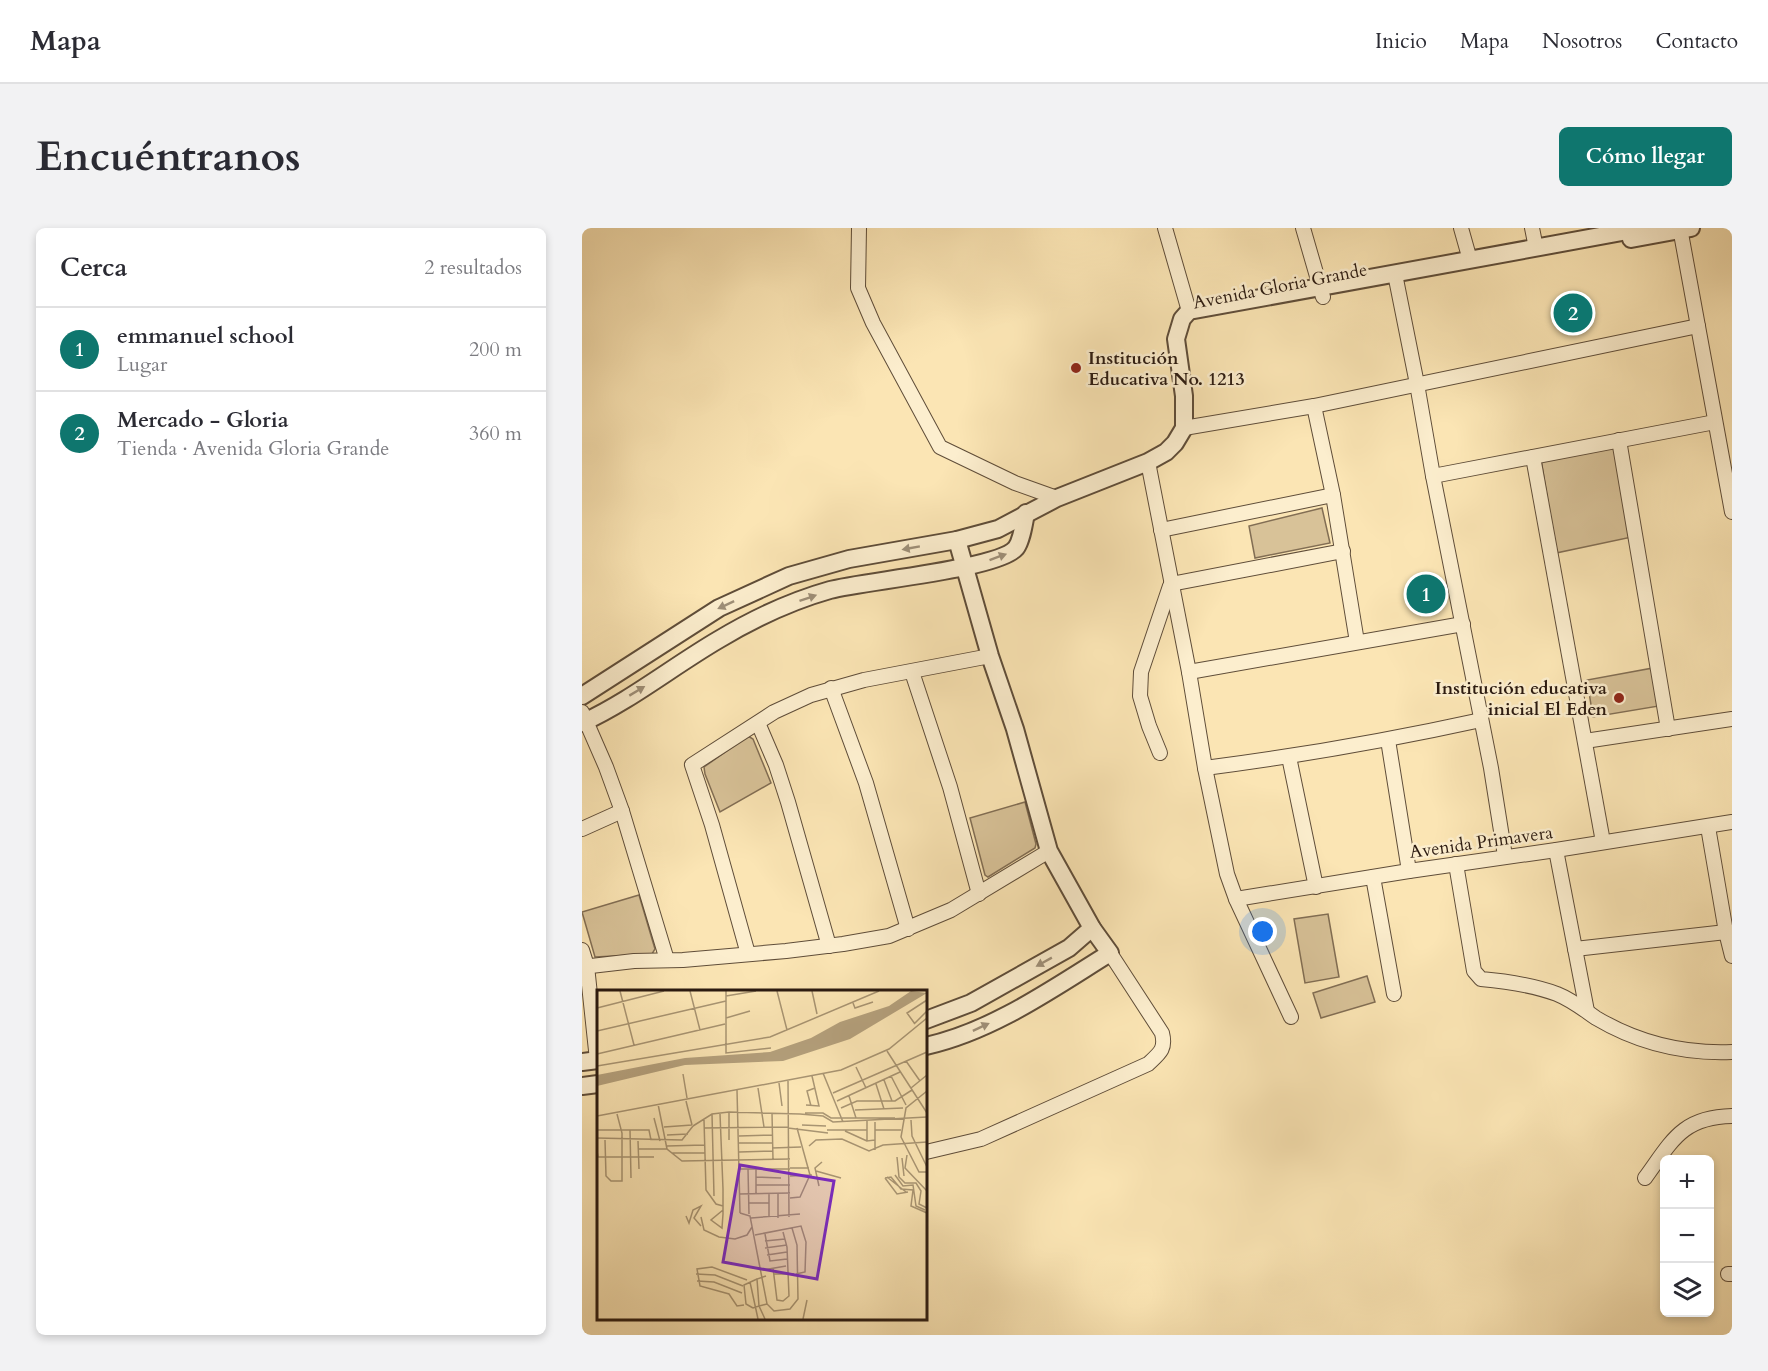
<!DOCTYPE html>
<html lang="es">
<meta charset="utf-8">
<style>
:root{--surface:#fff;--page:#f2f2f3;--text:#2b2b33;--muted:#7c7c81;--line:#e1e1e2;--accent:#0f766e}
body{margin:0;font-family:Cardo,serif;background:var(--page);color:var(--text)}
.controls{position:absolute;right:18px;bottom:18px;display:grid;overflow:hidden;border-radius:9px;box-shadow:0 3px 9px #0003}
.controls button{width:54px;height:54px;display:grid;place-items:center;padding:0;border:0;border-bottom:2px solid var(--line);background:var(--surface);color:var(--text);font:30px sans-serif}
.you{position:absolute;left:681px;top:704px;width:21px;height:21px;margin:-15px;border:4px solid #fff;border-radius:50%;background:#1a73e8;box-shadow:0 0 0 9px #1a73e833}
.badge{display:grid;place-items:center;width:39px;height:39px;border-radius:50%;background:var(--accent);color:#fff;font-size:20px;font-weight:700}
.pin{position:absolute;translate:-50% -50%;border:3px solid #fff;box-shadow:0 2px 6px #0006}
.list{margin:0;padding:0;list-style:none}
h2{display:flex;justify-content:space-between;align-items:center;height:78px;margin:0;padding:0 24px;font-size:26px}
h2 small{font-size:20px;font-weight:400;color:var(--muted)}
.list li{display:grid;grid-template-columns:39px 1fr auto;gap:18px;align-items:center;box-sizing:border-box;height:84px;padding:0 24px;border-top:2px solid var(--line)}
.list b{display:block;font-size:22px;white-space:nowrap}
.list p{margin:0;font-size:20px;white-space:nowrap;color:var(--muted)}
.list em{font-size:20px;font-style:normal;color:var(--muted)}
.icon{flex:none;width:33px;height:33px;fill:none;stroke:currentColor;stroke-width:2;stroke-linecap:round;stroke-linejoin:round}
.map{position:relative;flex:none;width:1150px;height:1107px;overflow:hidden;border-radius:9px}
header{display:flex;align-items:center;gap:36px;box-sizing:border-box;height:84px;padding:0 30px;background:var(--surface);border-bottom:2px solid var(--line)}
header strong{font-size:28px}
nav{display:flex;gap:33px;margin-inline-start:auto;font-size:21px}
.intro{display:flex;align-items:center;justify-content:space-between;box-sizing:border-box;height:144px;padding:0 36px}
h1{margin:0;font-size:42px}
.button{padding:15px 27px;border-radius:9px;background:var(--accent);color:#fff;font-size:21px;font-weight:700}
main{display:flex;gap:36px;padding:0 36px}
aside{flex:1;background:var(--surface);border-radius:9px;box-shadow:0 3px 9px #0003}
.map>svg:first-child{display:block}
</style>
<header>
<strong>Mapa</strong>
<nav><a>Inicio</a><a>Mapa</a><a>Nosotros</a><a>Contacto</a></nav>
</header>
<div class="intro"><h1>Encuéntranos</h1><a class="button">Cómo llegar</a></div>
<main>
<aside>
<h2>Cerca<small>2 resultados</small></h2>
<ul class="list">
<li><span class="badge">1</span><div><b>emmanuel school</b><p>Lugar</p></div><em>200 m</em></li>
<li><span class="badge">2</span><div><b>Mercado - Gloria</b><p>Tienda · Avenida Gloria Grande</p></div><em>360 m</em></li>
</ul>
</aside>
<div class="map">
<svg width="1150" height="1107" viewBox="0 0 1150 1107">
<rect width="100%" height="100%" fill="#fbe5b4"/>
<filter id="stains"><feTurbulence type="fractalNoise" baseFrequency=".00333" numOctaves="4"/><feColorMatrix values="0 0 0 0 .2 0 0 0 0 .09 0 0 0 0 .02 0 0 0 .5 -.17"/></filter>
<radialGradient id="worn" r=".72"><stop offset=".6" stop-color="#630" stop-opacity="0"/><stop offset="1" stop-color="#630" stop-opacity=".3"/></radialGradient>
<!-- green -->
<g fill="#d8c298" stroke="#826e54" stroke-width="1.5">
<path d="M 1034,216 L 1050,309 L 974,325 L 959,231 Z"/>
<path d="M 740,280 L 748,315 L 673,330 L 667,298 Z"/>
<path d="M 1071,440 L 1077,478 L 1011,489 L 1005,452 Z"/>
<path d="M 166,508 L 171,511 L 189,555 L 138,584 L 123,546 L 122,539 Z"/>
<path d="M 443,574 L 454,616 L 453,620 L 406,649 L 403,647 L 388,590 Z"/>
<path d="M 57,667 L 73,721 L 70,726 L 13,729 L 0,684 Z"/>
<path d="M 746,686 L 757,749 L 723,755 L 712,691 Z"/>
<path d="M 785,748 L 793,774 L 739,790 L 731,765 Z"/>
</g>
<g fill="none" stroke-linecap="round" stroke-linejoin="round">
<defs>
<g id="minor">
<path d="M 277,0 L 276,60 L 291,95 L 358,219 L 433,255 L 475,270"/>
<path d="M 583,0 L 607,83"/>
<path d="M 721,0 L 741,69"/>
<path d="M 879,0 L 888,32"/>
<path d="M 950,0 L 954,20"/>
<path d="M 1098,0 L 1150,284"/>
<path d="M 813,46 L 835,156 L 851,248 L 909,540 L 923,628"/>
<path d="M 732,178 L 751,267 L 775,414"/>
<path d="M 602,200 L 732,178 L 1116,98"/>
<path d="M 1037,212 L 1086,501"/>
<path d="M 951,229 L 1021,614"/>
<path d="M 566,234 L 607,444 L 623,540 L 645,646 L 654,671 L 709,789"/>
<path d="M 851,248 L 1133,194"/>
<path d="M 579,302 L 751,267"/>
<path d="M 589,356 L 761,323"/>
<path d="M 330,444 L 368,559 L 397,666"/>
<path d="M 607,444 L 881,396"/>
<path d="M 249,460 L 284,555 L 326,701"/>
<path d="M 0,484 L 24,539 L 40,583 L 85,732"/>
<path d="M 176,495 L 194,537 L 206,574 L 247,718"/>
<path d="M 806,512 L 827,643"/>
<path d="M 1003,513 L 1150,491"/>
<path d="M 578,525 L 567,498 L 558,468 L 559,444 L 588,358"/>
<path d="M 707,529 L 734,659"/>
<path d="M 623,540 C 716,528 808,512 899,492"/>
<path d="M 1126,599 L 1144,704 L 1150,728"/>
<path d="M 0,601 L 40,583"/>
<path d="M 974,622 L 1005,783"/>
<path d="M 874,636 L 892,743 L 899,751 C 922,753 953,758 975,766 C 990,772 1001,781 1014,790 C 1056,815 1102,826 1150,824"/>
<path d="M 791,649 L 812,766"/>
<path d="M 654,671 L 827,643 L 974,622 L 1150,594"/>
<path d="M 993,721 L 1144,704"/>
<path d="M 0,722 L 5,738 L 15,832"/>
<path d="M 166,726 L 130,597 L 110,537 L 192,484 L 229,467 L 282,452 L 408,428"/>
<path d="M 0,739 L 52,733 L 101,732 L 204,723 L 261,716 L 307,708 L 369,682 L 467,623"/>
<path d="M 344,924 L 399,911 L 566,836 C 578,825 584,821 580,805 L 528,725"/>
<path d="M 1063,950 C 1090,913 1100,889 1150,888"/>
<path d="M 1146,1046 L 1150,1046"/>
</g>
<g id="tertiary">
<path d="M 1049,11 L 1109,0"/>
<path d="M 0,468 L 137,380 L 207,348 L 267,331 L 375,312 L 416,301 L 475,270 L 566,234 L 584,224 L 593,215 L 602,200 L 602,168 L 594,111 L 600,91 L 607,83 L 1062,0"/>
<path d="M 0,495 C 48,473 90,439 136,412 C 171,391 209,373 248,362 C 281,353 417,341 434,320 C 440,312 442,295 444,285"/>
<path d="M 344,792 L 389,775 L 487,720 L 510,700"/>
<path d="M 344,818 C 411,803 470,761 528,725 L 510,700 L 467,623 L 433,501 L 408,428 L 375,312"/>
<path d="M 0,834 L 16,832"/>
<path d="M 0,858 L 16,856"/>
</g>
</defs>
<!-- minor casing -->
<use href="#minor" stroke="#5f4d39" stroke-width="16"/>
<!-- tertiary casing -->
<use href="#tertiary" stroke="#5f4d39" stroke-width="20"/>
<!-- minor -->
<use href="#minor" stroke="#fceece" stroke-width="14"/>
<!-- tertiary -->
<use href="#tertiary" stroke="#fceece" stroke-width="16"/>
</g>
<!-- one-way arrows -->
<defs><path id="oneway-solid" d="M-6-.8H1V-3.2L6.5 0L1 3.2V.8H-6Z" transform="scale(1.5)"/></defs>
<g fill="#9e8f78">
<use href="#oneway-solid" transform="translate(329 320) rotate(170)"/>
<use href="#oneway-solid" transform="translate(416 329) rotate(-20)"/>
<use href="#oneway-solid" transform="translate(226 370) rotate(-19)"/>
<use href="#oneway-solid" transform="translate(144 377) rotate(155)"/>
<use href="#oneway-solid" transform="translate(55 463) rotate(-31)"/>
<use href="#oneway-solid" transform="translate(462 734) rotate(151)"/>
<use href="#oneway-solid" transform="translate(399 799) rotate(-25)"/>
</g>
<!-- markers -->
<g fill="#8f2418" stroke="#fceece" stroke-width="2">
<circle cx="494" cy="140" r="6"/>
<circle cx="1037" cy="470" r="6"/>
</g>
<g text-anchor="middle" stroke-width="5" stroke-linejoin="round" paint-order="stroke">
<!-- street labels -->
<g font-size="18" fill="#2b1a10" stroke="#fceece">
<text transform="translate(698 58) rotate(-11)" y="6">Avenida Gloria Grande</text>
<text transform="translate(899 614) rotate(-8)" y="6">Avenida Primavera</text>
</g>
<!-- poi labels -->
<g font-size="18" font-weight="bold" fill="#2b1a10" stroke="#fceece" text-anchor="start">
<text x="506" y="136">Institución<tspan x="506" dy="21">Educativa No. 1213</tspan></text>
<text x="1025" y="466" text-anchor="end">Institución educativa<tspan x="1025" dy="21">inicial El Eden</tspan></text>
</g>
</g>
<!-- overview -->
<g transform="translate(15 762)">
<rect width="330" height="330" fill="#fbe5b4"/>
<path d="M 314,1 L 330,3 L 253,49 L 186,71 L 88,75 L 0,96 L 0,85 L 88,68 L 173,62 L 214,48 L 243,32 L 292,16 Z" fill="#b4a07c"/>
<path fill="none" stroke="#a89472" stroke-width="1.5" d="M 23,1 L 37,55M 93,1 L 103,40M 129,1 L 129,63 L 174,58M 180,1 L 190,40M 215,1 L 220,24M 129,6 L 159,1M 256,13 L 258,18 L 276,12M 0,18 L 67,1M 129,28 L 153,21M 317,34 L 330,21M 318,34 L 310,23 L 330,10M 0,41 L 129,11M 290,61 L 330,123M 0,64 L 128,34M 309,71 L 323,91M 0,76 L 173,47 L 282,1M 259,77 L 269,98M 226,83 L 246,132M 86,84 L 90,108M 294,86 L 309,115M 191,90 L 192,227M 287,90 L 295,111M 182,93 L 185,116M 279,94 L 287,119M 161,98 L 167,137M 314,98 L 330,85M 140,100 L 143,223M 330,101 L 309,118 L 304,147 L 322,182 L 330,182M 236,103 L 330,62M 252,106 L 259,128M 89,111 L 95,135M 240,111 L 303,82M 61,114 L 70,159 L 85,171 L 193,169M 209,115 L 222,116 L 215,86M 214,116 L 210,101 L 218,98M 244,118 L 260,111 L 298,111 L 315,100M 258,120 L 306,118M 132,122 L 132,150M 175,123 L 176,170M 208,123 L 226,123 L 234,128 L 298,128M 115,124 L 117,206M 123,124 L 126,199 L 126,224 L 125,238 L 114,230 L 126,220M 0,126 L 244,80 L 292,59 L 330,28M 57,128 L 63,151M 107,130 L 109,200 L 119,214 L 126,216M 314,130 L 315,146 L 330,177M 270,131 L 270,151 L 278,150M 278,132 L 278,160M 205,135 L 229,136M 96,136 L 115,124 L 132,122 L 203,124 L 226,126 L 236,132 L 330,127M 67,137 L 95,135M 107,138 L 191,137M 191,138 L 231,143M 0,140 L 52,140 L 54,150M 33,140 L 34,188M 230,140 L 270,140M 278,140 L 304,140M 248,141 L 270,151M 70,145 L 91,144M 142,146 L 175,145M 0,148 L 85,150 L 96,136M 8,150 L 9,186 L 14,191 L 25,191 L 25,143 L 20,124M 41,151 L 42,179M 141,153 L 175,153M 70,156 L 107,155M 212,156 L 219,150 L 245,149 L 272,161 L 286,155 L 330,152M 175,158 L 204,157M 42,159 L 70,159M 0,161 L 1,167 L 57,167M 142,162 L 176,161M 75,163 L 108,163M 310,165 L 308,178 L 330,201M 300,167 L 302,187 L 308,193 L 319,193 L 324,201 L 322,214 L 330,218M 305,168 L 307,186M 193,178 L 212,178M 141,179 L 193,179M 151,179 L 152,224M 159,179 L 159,204M 219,181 L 244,188M 298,185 L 306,196 L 316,195 L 319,216 L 328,220M 193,186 L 215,185M 159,187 L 184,188M 290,187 L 309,202M 288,188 L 294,187 L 304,199 L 316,200 L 314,216 L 330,223M 288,188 L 300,204 L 311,202M 159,195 L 193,195M 222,196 L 218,178 L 225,172M 172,203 L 172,227M 142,204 L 193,203M 193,208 L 203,207 L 213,185 L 200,138M 152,213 L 172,213M 143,223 L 153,226 L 170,314 L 177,321 L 193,319 L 201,309 L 200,255 L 195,238M 89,226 L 92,233 L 96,220 L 104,216 L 97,228 L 104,236M 104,227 L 107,240 L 122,247 L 138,249 L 150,245 L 155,237M 154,228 L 203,224M 181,228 L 181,203M 168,244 L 173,271 L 190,269M 158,245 L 204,236 L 209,252 L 208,282 L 199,284M 168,251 L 188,249M 168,258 L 190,255M 170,265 L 190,262M 176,278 L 180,310 L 186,311 L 192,306 L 190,257 L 186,242M 166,280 L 189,276M 99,284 L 118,285 L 146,296M 177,284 L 197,284M 100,291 L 117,292 L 145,303M 153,292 L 161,329M 147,315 L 140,316 L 132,304 L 103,296 L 100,279 L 115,277 L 150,290M 156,318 L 162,316 L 160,289 L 169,286M 156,318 L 149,314 L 147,295 L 160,289M 168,329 L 162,316 L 170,314M 206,329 L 210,310"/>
<path fill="#7b2cbf" fill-opacity="0.15" stroke="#7b2cbf" stroke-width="3" d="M 143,175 L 237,191 L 220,289 L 126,272 Z"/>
<rect width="330" height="330" fill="none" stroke="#2b1a10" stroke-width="3"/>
</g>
<rect width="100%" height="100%" filter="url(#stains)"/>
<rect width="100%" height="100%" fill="url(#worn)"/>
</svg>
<div class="controls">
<button>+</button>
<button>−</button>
<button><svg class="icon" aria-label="layers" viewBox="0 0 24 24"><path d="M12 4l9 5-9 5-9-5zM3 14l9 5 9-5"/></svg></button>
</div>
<div class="you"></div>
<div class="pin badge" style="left:844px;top:366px">1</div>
<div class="pin badge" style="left:991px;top:85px">2</div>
</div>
</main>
